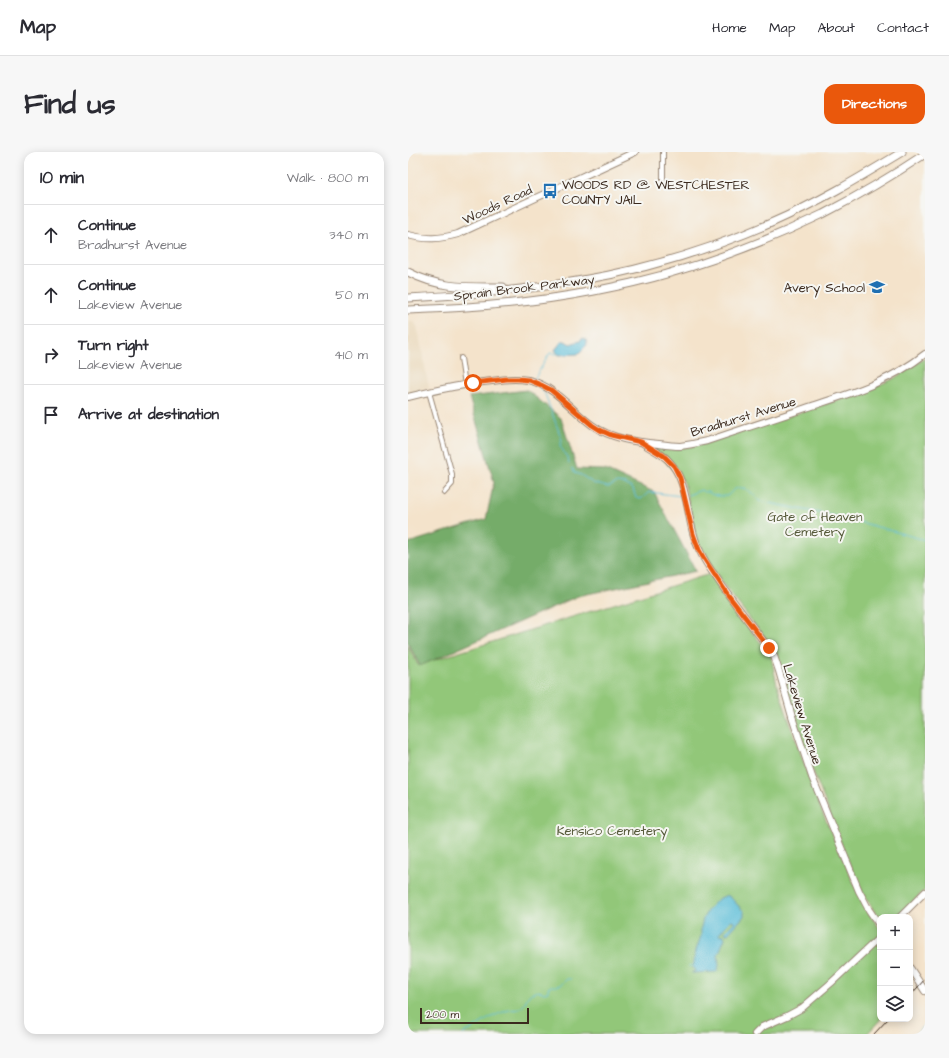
<!DOCTYPE html>
<meta charset="utf-8">
<style>
:root{--surface:#fff;--page:#f7f7f7;--text:#2b2b33;--muted:#7c7c81;--line:#e1e1e2;--accent:#ea580c}
body{margin:0;font-family:"Architects Daughter",sans-serif;background:var(--page);color:var(--text)}
.controls{position:absolute;right:12px;bottom:12px;display:grid;overflow:hidden;border-radius:8px;box-shadow:0 2px 10px #0003}
.controls button{width:36px;height:36px;display:grid;place-items:center;padding:0;border:0;border-bottom:1px solid var(--line);background:var(--surface);color:var(--text);font:20px sans-serif}
.scale{position:absolute;left:12px;bottom:10px;width:109px;box-sizing:border-box;padding-left:4px;border:2px solid #3b2a1e;border-top:0;font-size:11px;line-height:14px;white-space:nowrap;color:#3b2a1e;-webkit-text-stroke:3px #f6f6f2;paint-order:stroke}
.stop{position:absolute;width:12px;height:12px;margin:-9px;border:3px solid #ea580c;border-radius:50%;background:#fff}
.stop.end{background:#ea580c;border-color:#fff;box-shadow:0 1px 4px #0008}
.list{margin:0;padding:0;list-style:none}
h2{display:flex;justify-content:space-between;align-items:center;height:52px;margin:0;padding:0 16px;font-size:17px}
h2 small{font-size:13px;font-weight:400;color:var(--muted)}
.list li{display:grid;grid-template-columns:26px 1fr auto;gap:12px;align-items:center;box-sizing:border-box;height:60px;padding:0 16px;border-top:1px solid var(--line)}
.list b{display:block;font-size:15px;white-space:nowrap}
.list p{margin:0;font-size:13px;white-space:nowrap;color:var(--muted)}
.list em{font-size:13px;font-style:normal;color:var(--muted)}
.icon{flex:none;width:22px;height:22px;fill:none;stroke:currentColor;stroke-width:2;stroke-linecap:round;stroke-linejoin:round}
.map{position:relative;flex:none;width:517px;height:882px;overflow:hidden;border-radius:12px}
header{display:flex;align-items:center;gap:24px;box-sizing:border-box;height:56px;padding:0 20px;background:var(--surface);border-bottom:1px solid var(--line)}
header strong{font-size:19px}
nav{display:flex;gap:22px;margin-inline-start:auto;font-size:14px}
.intro{display:flex;align-items:center;justify-content:space-between;box-sizing:border-box;height:96px;padding:0 24px}
h1{margin:0;font-size:28px}
.button{padding:10px 18px;border-radius:12px;background:var(--accent);color:#fff;font-size:14px;font-weight:700}
main{display:flex;gap:24px;padding:0 24px}
aside{flex:1;background:var(--surface);border-radius:12px;box-shadow:0 2px 10px #0003}
.map>svg:first-child{display:block}
</style>
<header>
<strong>Map</strong>
<nav><a>Home</a><a>Map</a><a>About</a><a>Contact</a></nav>
</header>
<div class="intro"><h1>Find us</h1><a class="button">Directions</a></div>
<main>
<aside>
<h2>10 min<small>Walk · 800 m</small></h2>
<ul class="list">
<li><svg class="icon" aria-label="ahead" viewBox="0 0 24 24"><path d="M12 20V5M6 11l6-6 6 6"/></svg><div><b>Continue</b><p>Bradhurst Avenue</p></div><em>340 m</em></li>
<li><svg class="icon" aria-label="ahead" viewBox="0 0 24 24"><path d="M12 20V5M6 11l6-6 6 6"/></svg><div><b>Continue</b><p>Lakeview Avenue</p></div><em>50 m</em></li>
<li><svg class="icon" aria-label="right" viewBox="0 0 24 24"><path d="M7 20v-9h11M14 6l5 5-5 5"/></svg><div><b>Turn right</b><p>Lakeview Avenue</p></div><em>410 m</em></li>
<li><svg class="icon" aria-label="arrive" viewBox="0 0 24 24"><path d="M6 21V4h12l-3 4 3 4H6"/></svg><div><b>Arrive at destination</b></div></li>
</ul>
</aside>
<div class="map">
<svg width="517" height="882" viewBox="0 0 517 882">
<rect width="100%" height="100%" fill="#f6f6f2"/>
<filter id="ink" filterUnits="userSpaceOnUse"><feTurbulence type="fractalNoise" baseFrequency=".025" numOctaves="2"/><feDisplacementMap in="SourceGraphic" scale="8" xChannelSelector="R" yChannelSelector="G"/><feConvolveMatrix kernelMatrix="1 2 1 2 8 2 1 2 1" color-interpolation-filters="sRGB"/></filter>
<filter id="wash" filterUnits="userSpaceOnUse"><feTurbulence type="fractalNoise" baseFrequency=".012" numOctaves="4" result="noise"/><feDisplacementMap in="SourceGraphic" scale="16" xChannelSelector="R" yChannelSelector="G"/><feGaussianBlur stdDeviation="0.9" result="paint"/><feColorMatrix in="noise" values="0 0 0 0 0 0 0 0 0 0 0 0 0 0 0 0 0 1.4 0 .05"/><feComposite in="paint" operator="in"/></filter>
<g filter="url(#wash)">
<rect width="100%" height="100%" fill="#f4e3cb"/>
<!-- built -->
<path fill="#ead8ba" d="M 0,169 L 5,169 L 9,174 L 21,236 L 0,242 Z"/>
<!-- green -->
<g fill="#92c779" stroke="#66784c">
<path d="M 517,206 L 517,738 L 489,765 L 472,765 L 472,769 L 454,739 L 439,706 L 403,614 L 404,612 L 402,610 L 393,585 L 377,532 L 378,525 L 374,521 L 367,500 L 361,491 L 315,432 L 301,412 L 289,389 L 276,330 L 245,296 L 245,294 L 268,297 L 296,292 L 457,239 L 485,227 Z"/>
<path d="M 302,422 L 323,454 L 353,491 L 363,504 L 369,533 L 408,646 L 456,754 L 472,777 L 472,867 L 473,867 L 459,882 L 0,882 L 0,494 L 10,513 Z"/>
</g>
<!-- forest -->
<path fill="#75ac69" stroke="#586b44" d="M 119,238 L 153,266 L 169,317 L 197,318 L 246,340 L 288,419 L 170,444 L 12,514 L 0,491 L 0,391 L 78,367 L 86,330 L 61,245 Z"/>
<!-- water -->
<g fill="#5abdd8" stroke="#4a747b">
<path d="M 174,186 L 178,188 L 179,193 L 170,202 L 151,203 L 147,198 L 154,189 L 157,189 L 162,192 L 172,189 Z"/>
<path d="M 319,743 C 326,747 330,755 336,759 L 336,764 L 320,782 L 318,782 L 317,780 L 326,770 L 324,768 L 322,769 L 311,782 L 312,784 L 315,782 L 317,786 L 310,803 L 311,814 L 309,819 L 308,820 L 284,821 L 284,820 L 287,819 L 287,817 L 285,816 L 288,798 L 293,784 L 293,775 L 295,767 L 299,759 L 310,747 Z"/>
</g>
<g fill="none" stroke-linecap="round" stroke-linejoin="round">
<!-- stream -->
<g stroke="#5abdd8" stroke-width="1">
<path d="M 127,226 L 142,201 L 149,202"/>
<path d="M 131,235 L 137,242 L 154,288 L 152,294 L 160,306 L 161,312"/>
<path d="M 164,316 L 167,321 L 173,323 L 185,331 L 199,335 L 201,335 L 209,331 L 217,332 L 225,337 L 228,346 L 233,347 L 241,340 L 273,344"/>
<path d="M 280,343 L 293,338 L 296,340 L 300,340 C 306,345 312,344 319,344 C 323,341 325,337 330,336 C 338,334 347,343 351,349 L 437,366 L 517,388"/>
<path d="M 281,814 L 285,814"/>
<path d="M 55,882 C 58,879 62,879 66,876 C 76,869 86,863 98,859 C 102,857 107,858 111,857 C 119,854 117,841 127,840 C 131,839 133,839 136,841 L 140,840 L 140,836 L 143,834 C 151,835 154,832 159,827 L 163,827"/>
<path d="M 507,882 L 509,881 L 517,872"/>
</g>
</g>
</g>
<g filter="url(#ink)">
<g fill="none" stroke-linecap="round" stroke-linejoin="round">
<defs>
<g id="street">
<path d="M 255,29 L 255,0"/>
<path d="M 53,206 L 57,233"/>
<path d="M 21,240 L 44,322 L 44,332 L 36,341"/>
</g>
<g id="secondary">
<path d="M 0,83 C 18,88 32,87 50,82 L 227,0"/>
<path d="M 0,245 C 28,238 55,232 84,229 C 96,227 108,226 120,228 C 147,234 163,258 184,273 C 203,287 228,290 251,292 C 258,293 265,294 272,294 C 281,293 290,291 299,289 C 332,278 365,267 398,256 C 441,242 480,231 517,202"/>
<path d="M 235,291 C 243,297 253,301 260,308 C 283,331 277,371 292,399 C 296,408 302,417 308,425 C 325,450 343,473 361,496 L 366,504 L 371,519 L 384,565 L 404,625 L 451,739 L 461,758 L 472,774"/>
<path d="M 492,765 L 517,740"/>
<path d="M 502,816 L 517,839"/>
<path d="M 347,882 L 354,875 L 379,864 L 394,856 L 423,831 L 472,785"/>
</g>
<g id="highway">
<path d="M 0,120 C 32,137 60,135 95,135"/>
<path d="M 0,146 C 57,143 113,139 169,129 C 236,118 301,98 363,71 C 409,51 451,26 494,0"/>
<path d="M 0,158 C 62,156 125,151 186,139 C 266,124 343,97 415,62 C 450,44 484,24 517,2"/>
</g>
</defs>
<!-- street casing -->
<use href="#street" stroke="#988674" stroke-width="6"/>
<!-- secondary casing -->
<use href="#secondary" stroke="#988674" stroke-width="8"/>
<!-- highway casing -->
<use href="#highway" stroke="#988674" stroke-width="9"/>
<!-- street -->
<use href="#street" stroke="#fff" stroke-width="4"/>
<!-- secondary -->
<use href="#secondary" stroke="#fff" stroke-width="6"/>
<!-- highway -->
<use href="#highway" stroke="#fff" stroke-width="7"/>
<!-- rail -->
<g stroke="#3b2a1e" stroke-width="1">
<path d="M 502,844 L 517,827"/>
<path d="M 466,882 L 480,867"/>
</g>
</g>
</g>
<g fill="none" stroke-linecap="round" stroke-linejoin="round" filter="url(#ink)">
<!-- route -->
<path stroke="#ea580c" stroke-width="5" d="M 65,231 L 99,227 L 110,227 L 121,228 L 133,233 L 143,238 L 184,273 L 192,278 L 203,283 L 233,290 L 256,304 L 266,314 L 272,326 L 285,382 L 291,398 L 295,405 L 320,443 L 361,496"/>
</g>
<!-- icons -->
<defs>
<symbol id="bus-bare" viewBox="-9 -9 18 18"><path d="M-5-6H5V4H4V6H2V4H-2V6H-4V4H-5ZM-3.5-4V0h7V-4ZM-3.5 1.2v1.5H-2V1.2ZM2 1.2v1.5H3.5V1.2Z" fill="#1f6fb2" stroke="#f6f6f2" stroke-width="2.5" paint-order="stroke"/></symbol>
<symbol id="school-bare" viewBox="-9 -9 18 18"><path d="M0-5L7-2L0 1L-7-2ZM-4 1L0 2.5L4 1V4Q0 6-4 4Z" fill="#1f6fb2" stroke="#f6f6f2" stroke-width="2.5" paint-order="stroke"/></symbol>
</defs>
<g fill-rule="evenodd">
<use href="#bus-bare" x="131" y="28" width="22" height="22"/>
<use href="#school-bare" x="458" y="124" width="22" height="22"/>
</g>
<g text-anchor="middle" stroke-width="4" stroke-linejoin="round" paint-order="stroke">
<!-- poi labels -->
<g font-size="13" fill="#3b2a1e" stroke="#f6f6f2" text-anchor="start">
<text x="154" y="37">WOODS RD @ WESTCHESTER<tspan x="154" dy="15">COUNTY JAIL</tspan></text>
<text x="457" y="140" text-anchor="end">Avery School</text>
</g>
<!-- street labels -->
<g font-size="13" fill="#3b2a1e" stroke="#f6f6f2">
<text transform="translate(89 52) rotate(-25)" y="5">Woods Road</text>
<text transform="translate(116 135) rotate(-7)" y="5">Sprain Brook Parkway</text>
<text transform="translate(335 264) rotate(-17)" y="5">Bradhurst Avenue</text>
<text transform="translate(395 562) rotate(73)" y="5">Lakeview Avenue</text>
</g>
<!-- park labels -->
<g font-size="13" fill="#555939" stroke="#f6f6f2">
<text x="407" y="369">Gate of Heaven<tspan x="407" dy="15">Cemetery</tspan></text>
<text x="204" y="683">Kensico Cemetery</text>
</g>
</g>
</svg>
<div class="controls">
<button>+</button>
<button>−</button>
<button><svg class="icon" aria-label="layers" viewBox="0 0 24 24"><path d="M12 4l9 5-9 5-9-5zM3 14l9 5 9-5"/></svg></button>
</div>
<div class="scale">200 m</div>
<div class="stop" style="left:65px;top:231px"></div>
<div class="stop end" style="left:361px;top:496px"></div>
</div>
</main>
